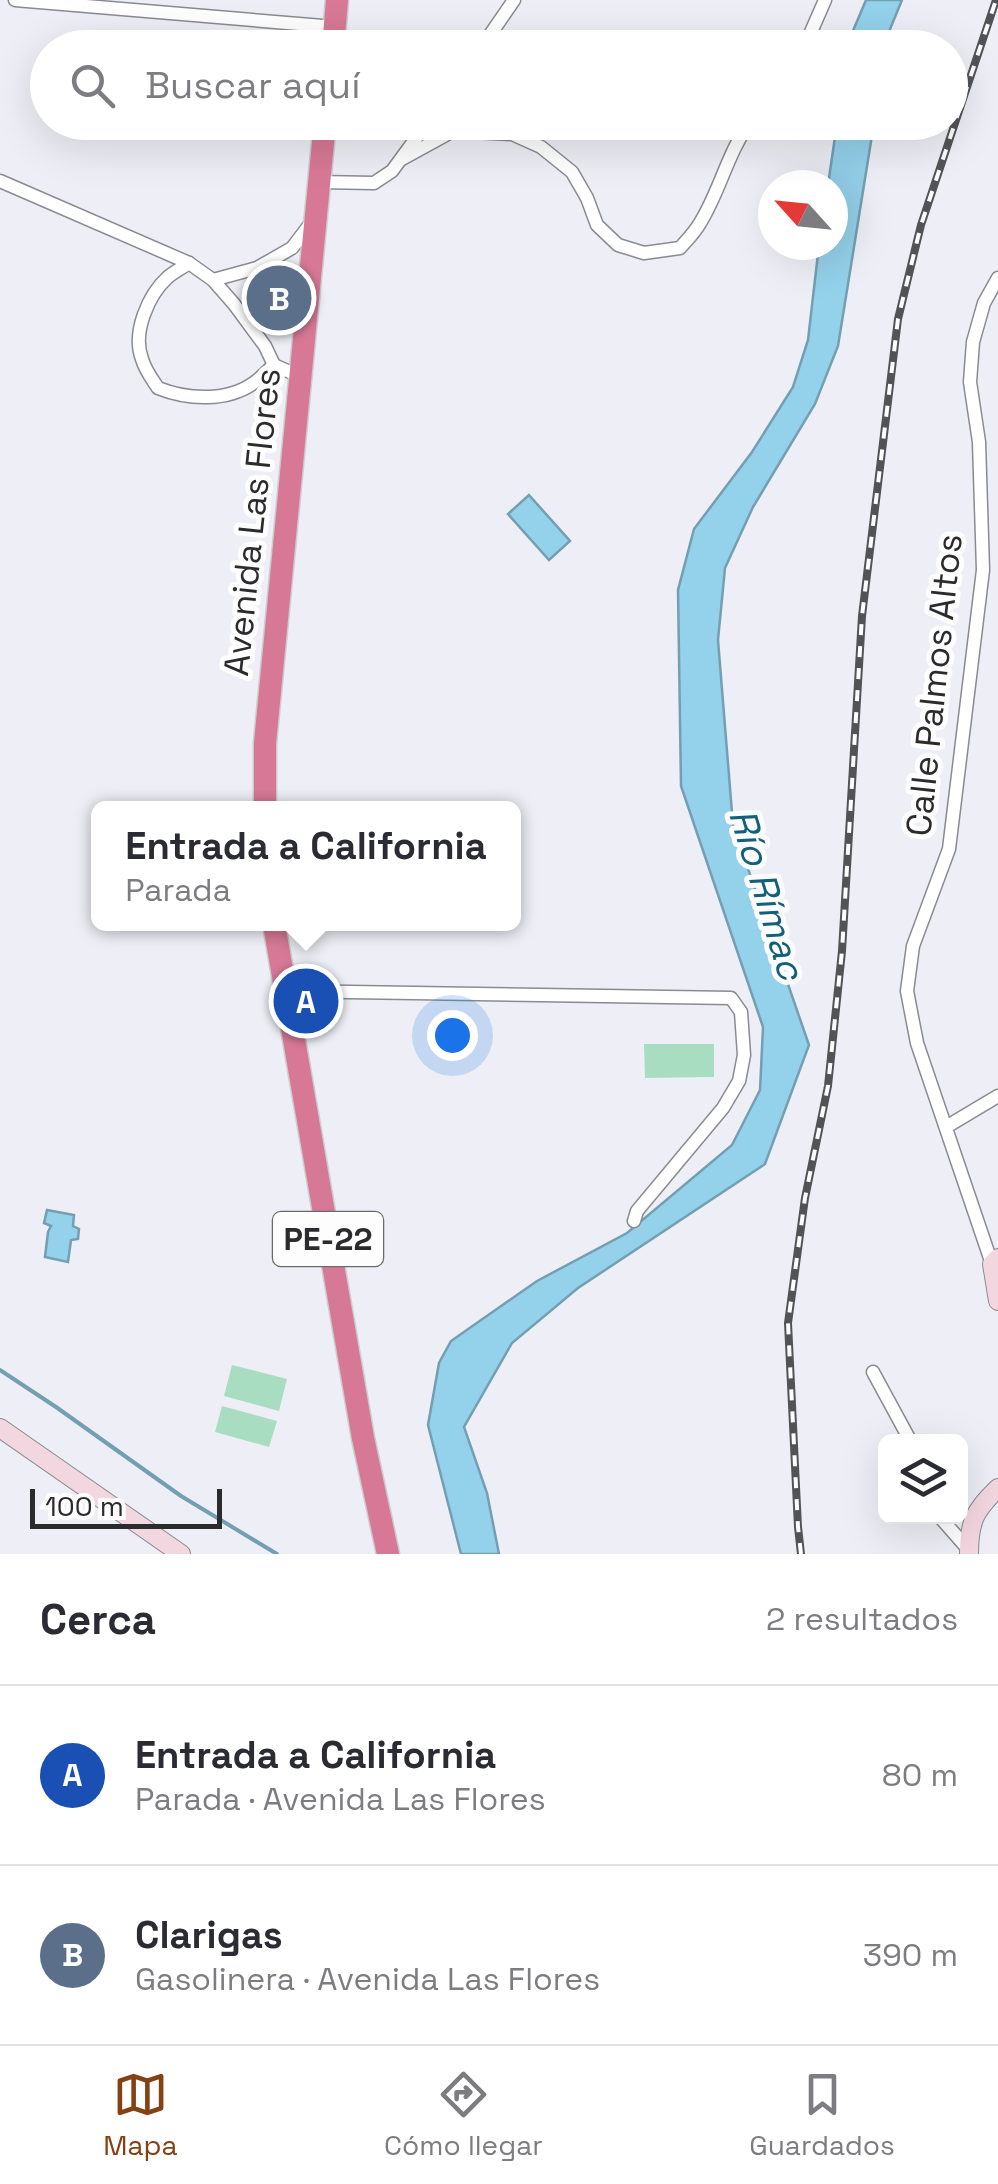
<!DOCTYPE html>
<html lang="es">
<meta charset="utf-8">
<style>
:root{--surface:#fff;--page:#f7f7f7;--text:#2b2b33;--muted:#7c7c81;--line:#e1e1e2;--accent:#844113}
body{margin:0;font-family:"Space Grotesk",sans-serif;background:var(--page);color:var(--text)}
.controls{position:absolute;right:30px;bottom:30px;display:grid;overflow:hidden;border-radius:15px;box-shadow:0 10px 40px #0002}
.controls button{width:90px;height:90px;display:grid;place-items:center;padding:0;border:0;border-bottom:2px solid var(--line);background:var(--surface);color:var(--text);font:50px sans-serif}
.compass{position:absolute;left:758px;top:170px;width:90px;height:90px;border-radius:50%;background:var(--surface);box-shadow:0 10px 40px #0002;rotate:297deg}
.scale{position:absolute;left:30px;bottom:25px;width:192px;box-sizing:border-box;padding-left:10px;border:5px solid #2b2b2e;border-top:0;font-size:28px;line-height:35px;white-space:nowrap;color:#2b2b2e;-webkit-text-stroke:8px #fdfdfe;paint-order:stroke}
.you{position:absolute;left:452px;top:1035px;width:35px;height:35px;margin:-25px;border:8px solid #fff;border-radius:50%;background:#1a73e8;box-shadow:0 0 0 15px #1a73e833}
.badge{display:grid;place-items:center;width:65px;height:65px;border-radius:50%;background:var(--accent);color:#fff;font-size:32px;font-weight:700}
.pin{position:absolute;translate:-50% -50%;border:5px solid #fff;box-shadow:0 2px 10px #0006}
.popup{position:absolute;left:91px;top:801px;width:430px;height:130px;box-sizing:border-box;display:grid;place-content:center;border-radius:15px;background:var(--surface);filter:drop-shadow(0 2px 8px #0005);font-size:32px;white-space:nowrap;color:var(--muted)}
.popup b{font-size:38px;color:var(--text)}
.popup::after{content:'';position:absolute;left:50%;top:100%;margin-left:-20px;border:20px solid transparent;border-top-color:var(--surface)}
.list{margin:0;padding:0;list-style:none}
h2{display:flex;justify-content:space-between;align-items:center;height:130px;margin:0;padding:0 40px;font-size:42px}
h2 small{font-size:32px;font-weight:400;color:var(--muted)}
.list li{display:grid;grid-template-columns:65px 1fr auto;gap:30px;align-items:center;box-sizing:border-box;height:180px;padding:0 40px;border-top:2px solid var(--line)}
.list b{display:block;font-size:38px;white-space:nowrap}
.list p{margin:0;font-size:32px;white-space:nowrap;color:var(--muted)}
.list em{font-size:32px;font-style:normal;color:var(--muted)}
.icon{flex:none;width:55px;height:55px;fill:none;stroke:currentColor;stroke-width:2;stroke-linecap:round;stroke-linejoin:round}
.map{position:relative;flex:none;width:998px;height:1554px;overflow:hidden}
.search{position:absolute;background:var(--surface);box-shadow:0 10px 40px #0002;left:30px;right:30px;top:30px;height:110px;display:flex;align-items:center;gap:25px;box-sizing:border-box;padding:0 35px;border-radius:55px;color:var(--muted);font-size:38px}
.sheet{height:490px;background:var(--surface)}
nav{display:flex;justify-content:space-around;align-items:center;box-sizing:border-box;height:140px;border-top:2px solid var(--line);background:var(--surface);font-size:28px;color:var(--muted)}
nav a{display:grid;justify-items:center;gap:5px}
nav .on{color:var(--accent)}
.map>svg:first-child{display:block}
</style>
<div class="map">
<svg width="998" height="1554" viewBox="0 0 998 1554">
<rect width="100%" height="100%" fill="#eeeff6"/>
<!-- green -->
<g fill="#a9ddc1">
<path d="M 644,1044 L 714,1044 L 714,1077 L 645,1078 Z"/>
<path d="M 232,1365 L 287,1379 L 279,1411 L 224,1396 Z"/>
<path d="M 222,1406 L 277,1421 L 269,1447 L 215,1432 Z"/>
</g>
<!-- water -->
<g fill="#94d1ea" stroke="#749fb2" stroke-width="2.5">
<path d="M 866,0 L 902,0 L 888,34 L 886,47 L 848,47 L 850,38 Z"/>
<path d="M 837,123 L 874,123 L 838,346 L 815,404 L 753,507 L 725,568 L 718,640 L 733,825 L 809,1045 L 765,1164 L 578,1288 L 512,1343 L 464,1427 L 487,1493 L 499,1554 L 461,1554 L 428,1425 L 439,1363 L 451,1341 L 537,1281 L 627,1233 L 732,1145 L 760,1090 L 763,1027 L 681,786 L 678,590 L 694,529 L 752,452 L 793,387 L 808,340 L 819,245 L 833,245 L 833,185 L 828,185 Z"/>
<path d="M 529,495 L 570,541 L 549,560 L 508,514 Z"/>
<path d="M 47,1210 L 74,1215 L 73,1226 L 79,1229 L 78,1239 L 71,1240 L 68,1262 L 45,1257 L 48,1232 L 51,1226 L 44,1223 Z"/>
</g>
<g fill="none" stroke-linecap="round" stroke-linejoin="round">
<!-- stream -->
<path stroke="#749fb2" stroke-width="4" d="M 0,1370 L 56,1407 L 181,1496 L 277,1554"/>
<defs>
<g id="street">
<path d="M 15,0 L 335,27"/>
<path d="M 481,48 L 514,0"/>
<path d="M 804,48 L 825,0"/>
<path d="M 402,159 L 453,131 L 512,134 L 541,147 L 572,172 L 587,198 L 597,225 L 618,245 L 644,253 L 680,248 C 687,240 695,232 700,223 C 720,191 727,154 750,122"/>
<path d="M 0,181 L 189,263 L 213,280 L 257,268 L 292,248 L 311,223"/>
<path d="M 319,182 L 374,183 L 392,171 L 428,122"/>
<path d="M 189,263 C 182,268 174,272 168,277 C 148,295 132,333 142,359 C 145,370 152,379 158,388 C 188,400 228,402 255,382 C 262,377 268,370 274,365"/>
<path d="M 213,280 L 234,304 L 265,346 L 274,365 L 301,377"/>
<path d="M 285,991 L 731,998 L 741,1012 L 744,1055 L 739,1081 L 723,1108 L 637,1211 L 634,1221"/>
<path d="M 946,1127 L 998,1096"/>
<path d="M 992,1264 L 917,1043 L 907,991 L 913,946 L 949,849 L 983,570 L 979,442 L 970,382 L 973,342 L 984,303 L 998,278"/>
<path d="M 873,1372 L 911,1442"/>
<path d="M 939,1516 L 968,1549"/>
</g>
<g id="secondary">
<path d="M 998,1258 L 992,1264 L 998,1301"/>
<path d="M 0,1428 L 181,1554"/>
<path d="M 969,1554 C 969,1521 975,1510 998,1488"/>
</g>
<g id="highway">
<path d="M 333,48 L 337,0"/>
<path d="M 265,808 L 265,743 L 325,122"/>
<path d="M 274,924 L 363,1438 L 388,1554"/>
</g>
</defs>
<!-- street casing -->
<use href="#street" stroke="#898b90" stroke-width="15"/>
<!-- secondary casing -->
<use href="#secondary" stroke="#898b90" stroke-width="20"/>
<!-- highway casing -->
<use href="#highway" stroke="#cccccd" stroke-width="25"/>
<!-- street -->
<use href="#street" stroke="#fff" stroke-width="12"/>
<!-- secondary -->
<use href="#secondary" stroke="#f3d7e0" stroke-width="18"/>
<!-- highway -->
<use href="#highway" stroke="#d77996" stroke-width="22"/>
<defs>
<path id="rail" d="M 801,1554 L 798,1527 L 788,1323 L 805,1198 L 828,1086 L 842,951 L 862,616 L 898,319 L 921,225 L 996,0"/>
</defs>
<!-- rail casing -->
<use href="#rail" stroke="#525356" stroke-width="8"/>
<!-- rail -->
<use href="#rail" stroke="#fdfdfe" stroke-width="4" stroke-dasharray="11" stroke-linecap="butt"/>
</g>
<g text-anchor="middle" stroke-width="10" stroke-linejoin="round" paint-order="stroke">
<!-- shield labels -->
<rect fill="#fdfdfe" stroke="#6a6a6c" stroke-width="2.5" x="273" y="1212" width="110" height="54" rx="8"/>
<g font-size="32" font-weight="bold" fill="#2b2b2e">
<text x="328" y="1250">PE-22</text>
</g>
<!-- street labels -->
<g font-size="35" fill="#2b2b2e" stroke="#fdfdfe">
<text transform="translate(252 522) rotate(-84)" y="12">Avenida Las Flores</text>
<text transform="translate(934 685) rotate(-84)" y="12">Calle Palmos Altos</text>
</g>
<!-- water labels -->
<g font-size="38" font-style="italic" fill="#126079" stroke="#fdfdfe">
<text transform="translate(767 894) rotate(73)" y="13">Río Rímac</text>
</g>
</g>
</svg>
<div class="controls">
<button><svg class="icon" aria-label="layers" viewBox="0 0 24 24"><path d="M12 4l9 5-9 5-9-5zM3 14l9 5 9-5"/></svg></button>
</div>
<svg class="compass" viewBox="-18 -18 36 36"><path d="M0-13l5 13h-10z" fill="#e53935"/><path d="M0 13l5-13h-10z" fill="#7c7c81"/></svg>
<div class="scale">100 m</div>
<div class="you"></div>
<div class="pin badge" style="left:306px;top:1001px;background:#1a4fb4">A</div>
<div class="popup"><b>Entrada a California</b>Parada</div>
<div class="pin badge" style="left:279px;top:298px;background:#5c6f8a">B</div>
<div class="search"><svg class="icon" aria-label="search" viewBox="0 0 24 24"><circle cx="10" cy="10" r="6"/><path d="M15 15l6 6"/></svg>Buscar aquí</div>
</div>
<section class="sheet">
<h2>Cerca<small>2 resultados</small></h2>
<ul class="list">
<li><span class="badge" style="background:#1a4fb4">A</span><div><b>Entrada a California</b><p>Parada · Avenida Las Flores</p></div><em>80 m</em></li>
<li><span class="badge" style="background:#5c6f8a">B</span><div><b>Clarigas</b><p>Gasolinera · Avenida Las Flores</p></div><em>390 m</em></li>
</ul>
</section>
<nav>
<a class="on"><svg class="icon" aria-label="map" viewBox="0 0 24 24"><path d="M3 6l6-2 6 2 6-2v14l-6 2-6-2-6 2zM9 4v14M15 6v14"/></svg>Mapa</a>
<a><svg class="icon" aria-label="directions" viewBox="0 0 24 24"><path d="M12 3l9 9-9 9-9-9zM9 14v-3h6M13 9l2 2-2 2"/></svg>Cómo llegar</a>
<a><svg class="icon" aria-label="saved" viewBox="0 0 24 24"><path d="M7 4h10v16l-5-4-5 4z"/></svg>Guardados</a>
</nav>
